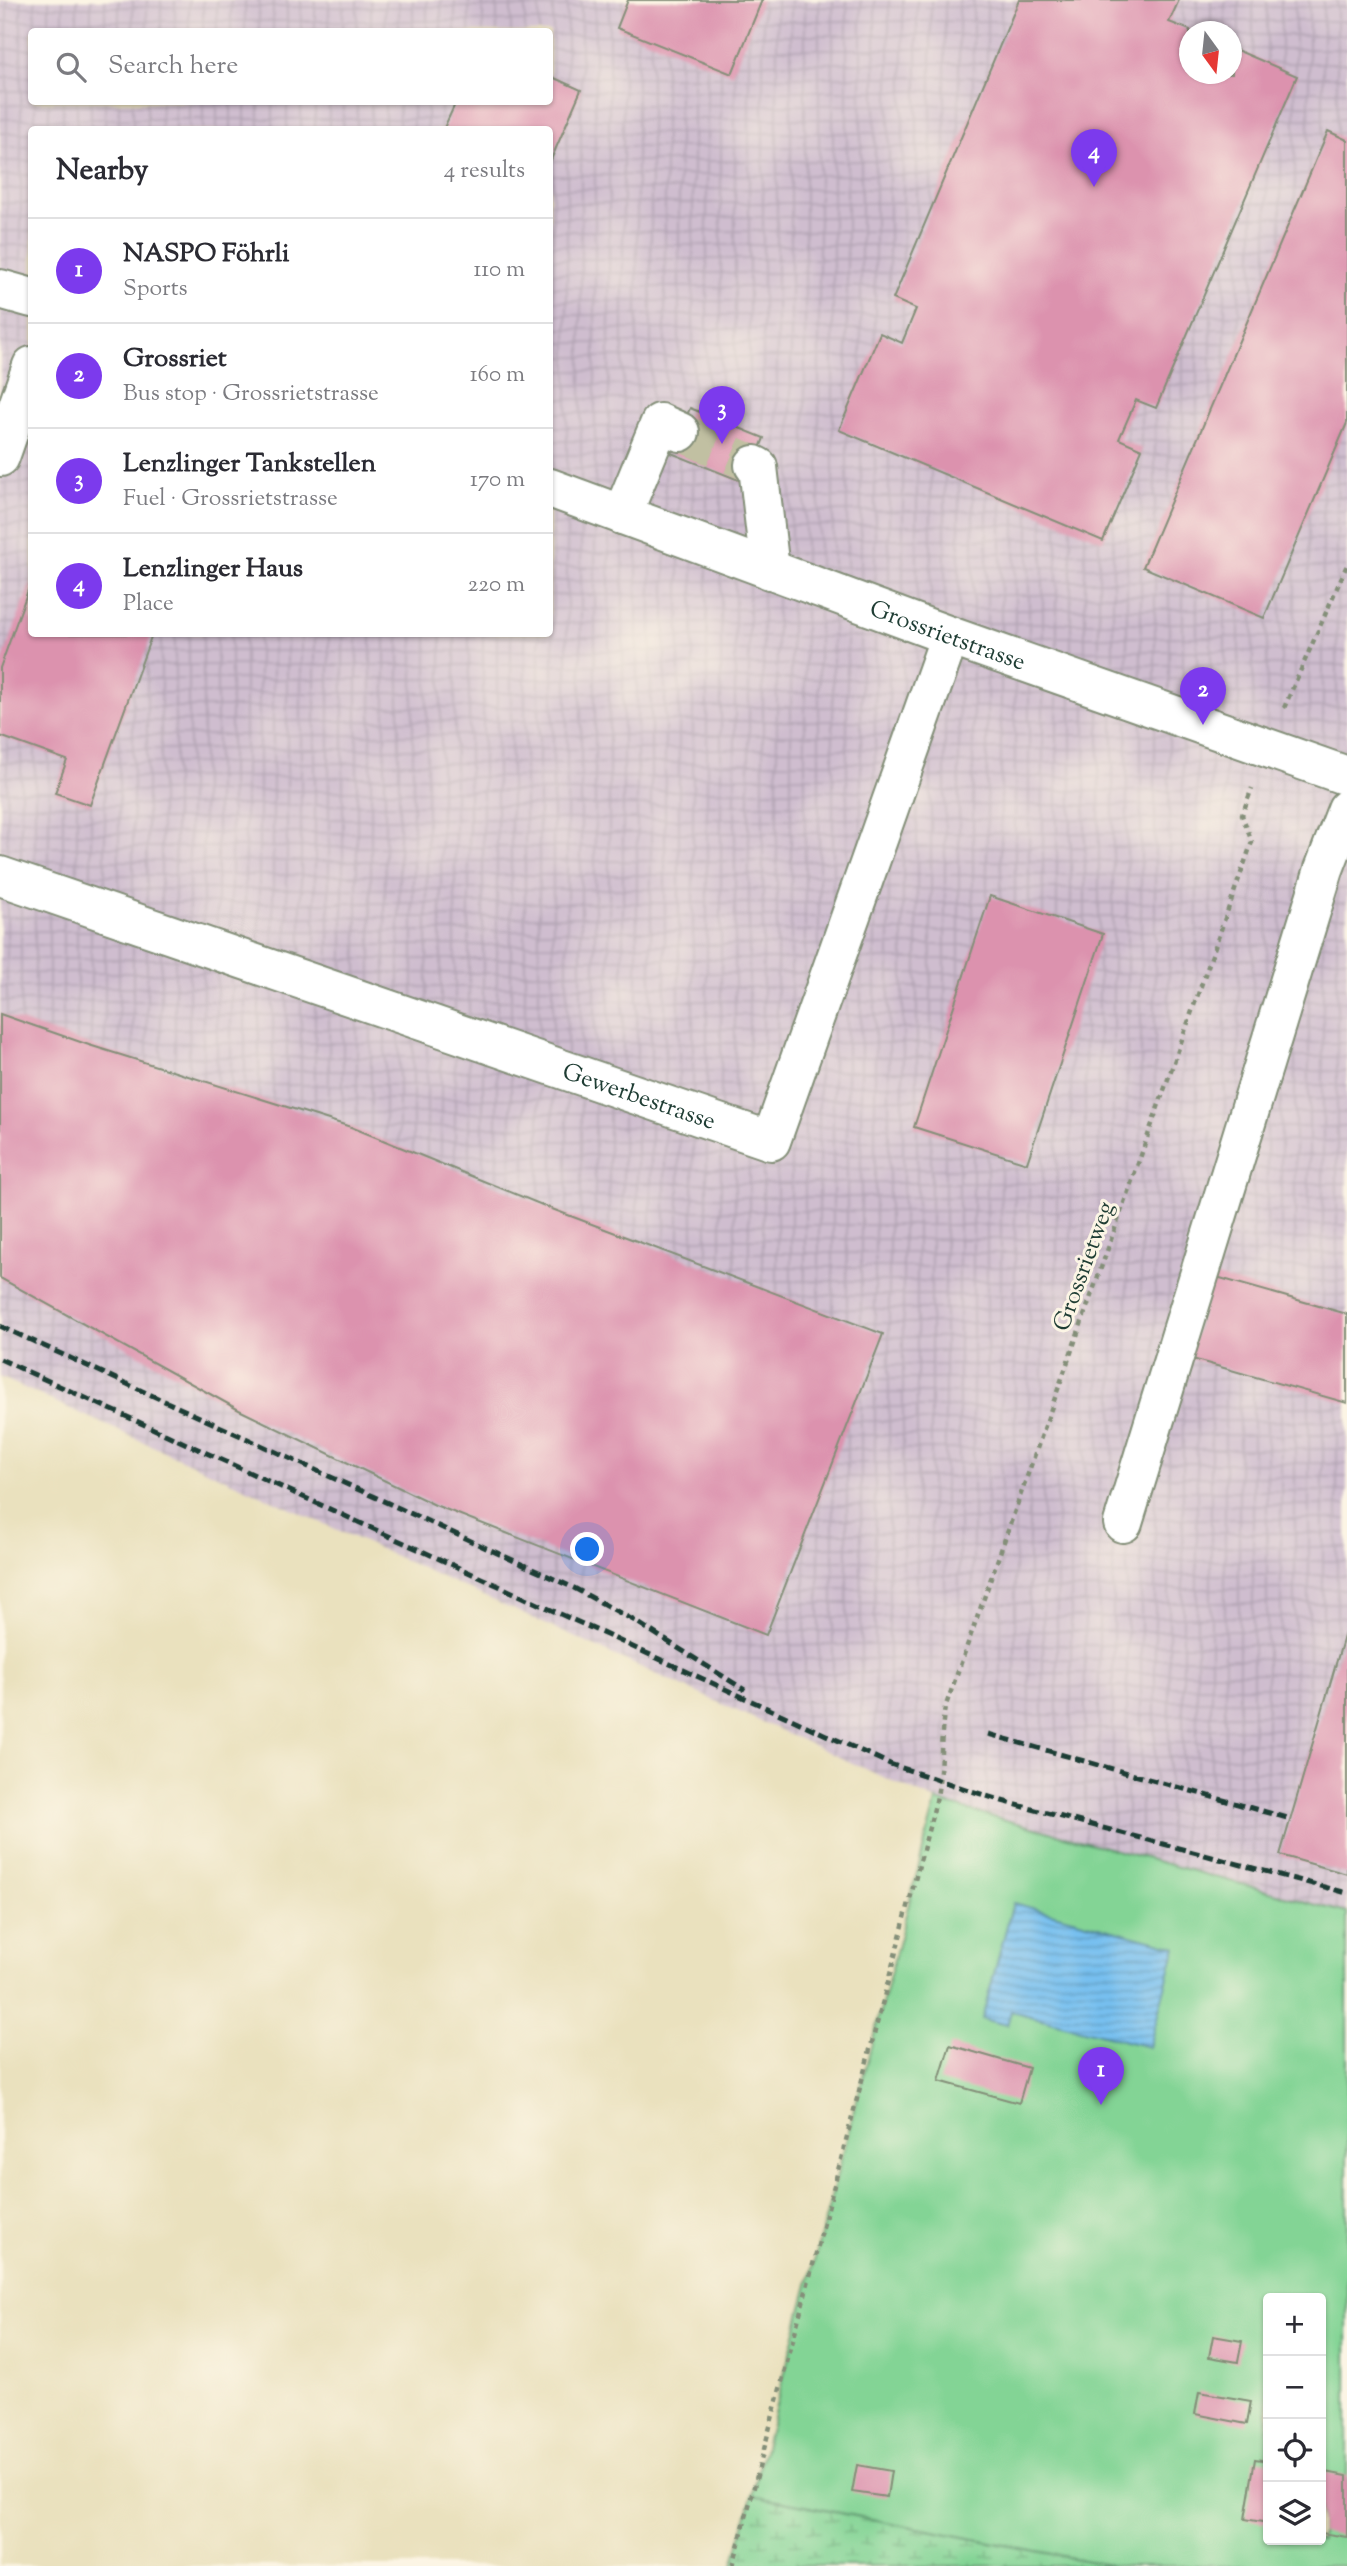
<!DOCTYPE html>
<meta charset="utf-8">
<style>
:root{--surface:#fff;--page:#f2f2f3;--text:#2b2b33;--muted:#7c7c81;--line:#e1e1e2;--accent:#7c3aed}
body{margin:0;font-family:"Sorts Mill Goudy",serif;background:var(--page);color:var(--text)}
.controls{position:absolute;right:21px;bottom:21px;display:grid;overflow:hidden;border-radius:7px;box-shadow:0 2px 5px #0004}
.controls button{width:63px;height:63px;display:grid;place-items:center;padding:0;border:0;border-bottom:2px solid var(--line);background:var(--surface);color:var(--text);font:35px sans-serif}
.compass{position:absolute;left:1179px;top:21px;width:63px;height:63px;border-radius:50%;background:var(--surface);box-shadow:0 2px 5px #0004;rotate:165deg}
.you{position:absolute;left:588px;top:1550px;width:24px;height:24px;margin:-18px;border:5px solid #fff;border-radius:50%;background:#1a73e8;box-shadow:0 0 0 10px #1a73e833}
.badge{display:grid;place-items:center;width:46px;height:46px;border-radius:50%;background:var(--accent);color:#fff;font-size:23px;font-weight:700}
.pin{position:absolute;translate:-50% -58px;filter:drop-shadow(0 2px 4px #0008)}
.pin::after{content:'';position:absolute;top:37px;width:24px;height:21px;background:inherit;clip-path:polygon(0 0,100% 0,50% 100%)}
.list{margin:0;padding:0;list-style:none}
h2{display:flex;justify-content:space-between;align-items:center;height:91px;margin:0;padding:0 28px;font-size:30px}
h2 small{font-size:23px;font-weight:400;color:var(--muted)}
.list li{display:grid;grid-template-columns:46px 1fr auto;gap:21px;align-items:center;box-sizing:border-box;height:105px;padding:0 28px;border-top:2px solid var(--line)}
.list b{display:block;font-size:26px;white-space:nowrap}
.list p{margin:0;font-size:23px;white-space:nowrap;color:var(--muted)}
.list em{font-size:23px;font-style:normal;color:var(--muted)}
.icon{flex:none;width:38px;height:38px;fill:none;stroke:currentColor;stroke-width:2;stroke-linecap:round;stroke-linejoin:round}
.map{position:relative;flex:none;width:1347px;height:2566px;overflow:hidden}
.search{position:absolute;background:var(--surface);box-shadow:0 2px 5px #0004;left:28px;top:28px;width:525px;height:77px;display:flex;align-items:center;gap:18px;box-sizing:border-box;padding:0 24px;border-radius:7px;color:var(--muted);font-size:26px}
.panel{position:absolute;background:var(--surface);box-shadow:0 2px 5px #0004;left:28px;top:126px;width:525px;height:511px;border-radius:7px}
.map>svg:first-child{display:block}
</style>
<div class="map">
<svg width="1347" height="2566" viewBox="0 0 1347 2566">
<defs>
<pattern id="industrial-grid" width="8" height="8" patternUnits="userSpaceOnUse" patternTransform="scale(1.75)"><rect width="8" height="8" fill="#cfbdcf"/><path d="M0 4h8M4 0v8" fill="none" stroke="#b1a3b2"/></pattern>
<pattern id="wetland-marsh" width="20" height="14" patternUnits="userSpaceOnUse" patternTransform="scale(1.75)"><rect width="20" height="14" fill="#83d495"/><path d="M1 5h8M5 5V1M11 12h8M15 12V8" fill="none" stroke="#6bad7a"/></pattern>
<pattern id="water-rules" width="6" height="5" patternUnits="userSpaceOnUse" patternTransform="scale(1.75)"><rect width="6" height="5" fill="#77c0f0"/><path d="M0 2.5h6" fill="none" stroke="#619dc3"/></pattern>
</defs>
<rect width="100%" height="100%" fill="#fcf5e5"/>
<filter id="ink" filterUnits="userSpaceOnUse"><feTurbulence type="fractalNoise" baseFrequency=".0143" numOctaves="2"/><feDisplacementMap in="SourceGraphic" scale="14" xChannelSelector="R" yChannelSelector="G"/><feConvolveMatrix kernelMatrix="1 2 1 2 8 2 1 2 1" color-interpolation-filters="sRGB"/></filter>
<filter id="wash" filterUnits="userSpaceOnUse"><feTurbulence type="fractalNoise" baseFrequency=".00686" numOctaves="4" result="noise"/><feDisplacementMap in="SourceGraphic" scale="28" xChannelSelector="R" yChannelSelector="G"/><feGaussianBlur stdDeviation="1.57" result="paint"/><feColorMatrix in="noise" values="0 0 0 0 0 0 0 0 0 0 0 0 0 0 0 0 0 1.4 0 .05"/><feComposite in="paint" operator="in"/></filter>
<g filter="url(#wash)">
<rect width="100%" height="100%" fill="#eae1be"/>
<!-- industrial -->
<path fill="url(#industrial-grid)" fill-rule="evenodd" d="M 0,0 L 1347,0 L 1347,1913 L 936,1801 L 0,1377 ZM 32,32 L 550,32 L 550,102 L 32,102 ZM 1190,32 L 1232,32 L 1232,74 L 1190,74 ZM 32,130 L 550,130 L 550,634 L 32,634 Z"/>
<!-- green -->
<path fill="#83d495" stroke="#518864" stroke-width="2" fill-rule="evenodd" d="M 936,1801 L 1347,1913 L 1347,2566 L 1114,2566 L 752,2496 ZM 1268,2298 L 1321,2298 L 1321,2540 L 1268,2540 Z"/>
<!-- wetland -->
<path fill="url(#wetland-marsh)" stroke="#518864" stroke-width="2" d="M 752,2496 L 1114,2566 L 733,2566 Z"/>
<!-- water -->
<path fill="url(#water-rules)" stroke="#4b7e92" stroke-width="2" d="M 1013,1903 L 1176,1947 L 1149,2047 L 1011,2011 L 1007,2025 L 982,2019 Z"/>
<g id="blocks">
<!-- building -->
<g fill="#dc92ae">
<path d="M 628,0 L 762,0 L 732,74 L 617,28 Z"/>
<path d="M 1019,0 L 1179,0 L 1169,22 L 1190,30 L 1190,74 L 1232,74 L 1232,48 L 1297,76 L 1156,408 L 1136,400 L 1119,439 L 1142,449 L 1103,541 L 839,430 L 880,333 L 902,343 L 916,309 L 893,299 Z"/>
<path d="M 550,76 L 581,90 L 550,162 L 550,130 L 443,130 L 456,102 L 550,102 Z"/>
<path d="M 1328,131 L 1347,140 L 1347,423 L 1264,618 L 1143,567 Z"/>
<path d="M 690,408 L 764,438 L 746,483 L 671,453 Z"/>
<path d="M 31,582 L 32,634 L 152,634 L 90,805 L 55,793 L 67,760 L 0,736 L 0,668 Z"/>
<path d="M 990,896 L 1103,934 L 1027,1163 L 914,1127 Z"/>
<path d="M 0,1014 L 89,1045 L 351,1127 L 552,1209 L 883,1334 L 766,1635 L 435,1505 L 239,1410 L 0,1278 Z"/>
<path d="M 1213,1276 L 1347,1314 L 1347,1403 L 1189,1358 Z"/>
<path d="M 1347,1626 L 1347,1874 L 1280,1855 Z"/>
<path d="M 950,2045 L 1029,2068 L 1019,2103 L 939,2081 Z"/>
<path d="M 1213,2336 L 1242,2341 L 1238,2362 L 1209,2357 Z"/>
<path d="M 1199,2392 L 1251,2401 L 1247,2424 L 1195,2414 Z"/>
<path d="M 1255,2459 L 1268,2461 L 1268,2523 L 1245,2519 Z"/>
<path d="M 857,2465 L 891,2471 L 887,2497 L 852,2492 Z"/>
<path d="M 1321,2471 L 1347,2476 L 1347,2537 L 1321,2533 Z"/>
</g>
</g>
</g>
<g filter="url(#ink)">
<use href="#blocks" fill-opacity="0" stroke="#848f79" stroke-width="2"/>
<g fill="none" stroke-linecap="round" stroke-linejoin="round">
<!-- minor-tunnel -->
<path stroke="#c1c0a2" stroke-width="38" stroke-dasharray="38 19" stroke-linecap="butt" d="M 680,432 L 754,465"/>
<defs>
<g id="minor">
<path d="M 0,289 L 32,298"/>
<path d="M 0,457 L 32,366"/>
<path d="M 754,465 L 758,467 L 770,570"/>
<path id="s1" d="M 550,488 L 950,636 L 1347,776"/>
<path d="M 622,515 L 660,423 L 680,432"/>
<path id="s2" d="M 0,876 L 771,1141 L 950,636"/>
<path d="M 1123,1523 L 1324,869 L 1347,809"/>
</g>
</defs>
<!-- minor casing -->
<use href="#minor" stroke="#848f79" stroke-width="42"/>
<!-- path -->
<g stroke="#848f79" stroke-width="4.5" stroke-dasharray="5 5" stroke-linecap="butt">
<path d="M 1284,708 L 1347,565"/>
<path d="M 733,2566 L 936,1801 C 943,1770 939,1739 945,1708 L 1252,842 L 1242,815 L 1252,788"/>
</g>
<!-- minor -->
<use href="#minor" stroke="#fff" stroke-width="38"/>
<!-- rail -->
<g stroke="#1f3d34" stroke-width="5" stroke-dasharray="10 5" stroke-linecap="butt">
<path d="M 0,1326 L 574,1588 L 635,1621 L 745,1690"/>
<path d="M 0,1359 L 890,1764 L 1002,1801 L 1347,1893"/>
<path d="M 988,1734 L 1291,1819"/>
</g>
</g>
</g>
<g text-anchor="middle" stroke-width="6" stroke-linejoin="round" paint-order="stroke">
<!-- street labels -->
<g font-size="24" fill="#1f3d34" stroke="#fcf5e5">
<text dy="8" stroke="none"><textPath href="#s1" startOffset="424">Grossrietstrasse</textPath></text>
<text dy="8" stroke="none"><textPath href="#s2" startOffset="676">Gewerbestrasse</textPath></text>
<text transform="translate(1083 1266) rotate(-70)" y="8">Grossrietweg</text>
</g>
</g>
</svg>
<div class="controls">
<button>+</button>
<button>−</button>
<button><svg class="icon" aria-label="locate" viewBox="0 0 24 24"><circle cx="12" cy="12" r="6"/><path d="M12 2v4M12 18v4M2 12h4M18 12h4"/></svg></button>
<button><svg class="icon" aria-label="layers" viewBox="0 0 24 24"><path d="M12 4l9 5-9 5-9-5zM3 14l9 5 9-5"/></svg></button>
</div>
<svg class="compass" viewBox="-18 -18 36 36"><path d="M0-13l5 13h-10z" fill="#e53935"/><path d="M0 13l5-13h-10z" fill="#7c7c81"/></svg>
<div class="you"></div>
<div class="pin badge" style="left:1101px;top:2105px">1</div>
<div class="pin badge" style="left:1203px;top:725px">2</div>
<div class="pin badge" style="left:722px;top:444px">3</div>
<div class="pin badge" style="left:1094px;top:187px">4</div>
<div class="search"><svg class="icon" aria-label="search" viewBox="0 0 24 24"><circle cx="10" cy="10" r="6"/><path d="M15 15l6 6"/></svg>Search here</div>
<section class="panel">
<h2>Nearby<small>4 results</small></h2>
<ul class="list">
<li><span class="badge">1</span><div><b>NASPO Föhrli</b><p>Sports</p></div><em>110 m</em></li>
<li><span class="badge">2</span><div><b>Grossriet</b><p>Bus stop · Grossrietstrasse</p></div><em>160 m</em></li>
<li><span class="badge">3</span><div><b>Lenzlinger Tankstellen</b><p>Fuel · Grossrietstrasse</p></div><em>170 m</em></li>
<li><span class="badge">4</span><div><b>Lenzlinger Haus</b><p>Place</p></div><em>220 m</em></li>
</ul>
</section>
</div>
